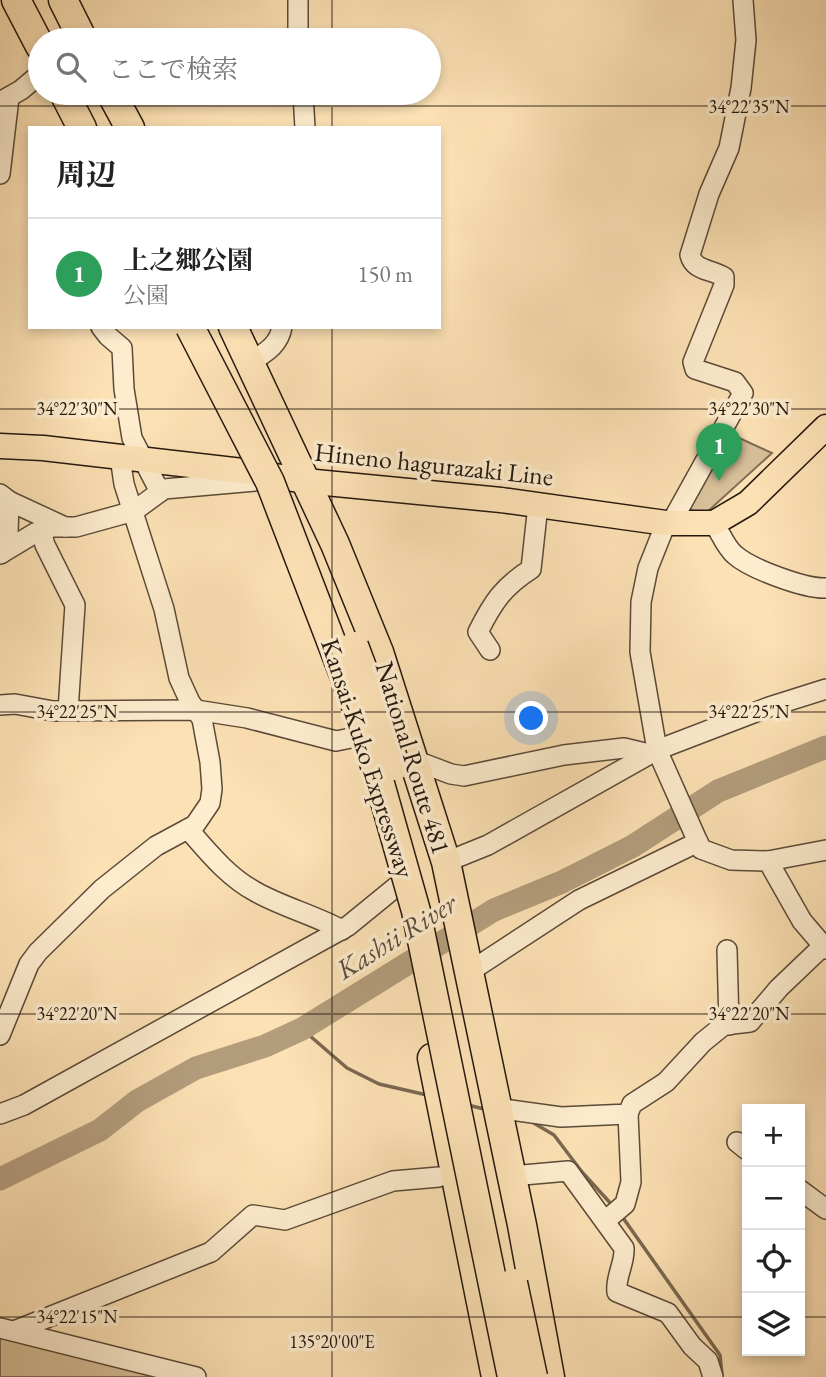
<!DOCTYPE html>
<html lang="ja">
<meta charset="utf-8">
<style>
:root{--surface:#fff;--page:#f2f2f2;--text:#222;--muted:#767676;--line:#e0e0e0;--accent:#8f2418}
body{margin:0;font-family:"EB Garamond","Noto Serif JP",serif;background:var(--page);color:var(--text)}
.controls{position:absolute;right:21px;bottom:21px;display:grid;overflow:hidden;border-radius:0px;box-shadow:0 4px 10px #0003}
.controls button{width:63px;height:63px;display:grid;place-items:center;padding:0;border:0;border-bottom:2px solid var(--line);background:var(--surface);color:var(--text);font:35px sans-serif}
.you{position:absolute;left:532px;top:719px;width:24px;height:24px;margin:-18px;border:5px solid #fff;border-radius:50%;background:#1a73e8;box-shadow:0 0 0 10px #1a73e833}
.badge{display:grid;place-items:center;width:46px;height:46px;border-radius:50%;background:var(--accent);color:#fff;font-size:23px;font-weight:700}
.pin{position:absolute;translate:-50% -58px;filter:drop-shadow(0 2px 4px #0008)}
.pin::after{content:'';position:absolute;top:37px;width:24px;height:21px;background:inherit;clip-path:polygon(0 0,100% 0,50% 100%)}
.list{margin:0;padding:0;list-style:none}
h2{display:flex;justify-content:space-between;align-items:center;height:91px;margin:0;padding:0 28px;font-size:30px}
h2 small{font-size:23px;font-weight:400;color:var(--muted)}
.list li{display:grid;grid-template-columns:46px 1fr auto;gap:21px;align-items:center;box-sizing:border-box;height:112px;padding:0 28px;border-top:2px solid var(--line)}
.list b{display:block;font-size:26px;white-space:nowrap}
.list p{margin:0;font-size:23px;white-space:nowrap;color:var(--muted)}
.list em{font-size:23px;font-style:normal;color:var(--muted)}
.icon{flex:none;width:38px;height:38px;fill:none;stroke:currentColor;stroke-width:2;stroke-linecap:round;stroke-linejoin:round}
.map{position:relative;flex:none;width:826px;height:1377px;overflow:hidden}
.search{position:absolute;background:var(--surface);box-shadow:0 4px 10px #0003;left:28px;top:28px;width:413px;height:77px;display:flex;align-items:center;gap:18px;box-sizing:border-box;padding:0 24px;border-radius:38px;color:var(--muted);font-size:26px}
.panel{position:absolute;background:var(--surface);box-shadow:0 4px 10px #0003;left:28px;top:126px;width:413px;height:203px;border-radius:0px}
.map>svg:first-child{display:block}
</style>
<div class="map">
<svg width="826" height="1377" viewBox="0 0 826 1377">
<rect width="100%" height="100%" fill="#fce1b4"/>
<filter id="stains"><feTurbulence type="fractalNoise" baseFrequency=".00286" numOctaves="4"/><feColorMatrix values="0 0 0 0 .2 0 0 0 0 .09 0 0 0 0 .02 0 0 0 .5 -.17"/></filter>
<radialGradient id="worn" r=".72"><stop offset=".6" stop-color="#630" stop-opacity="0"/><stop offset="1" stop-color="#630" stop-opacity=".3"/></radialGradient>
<!-- green -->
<g fill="#d7bf98" stroke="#7e6c54" stroke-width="2">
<path d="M 726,432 L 772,453 L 706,513 L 679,508 Z"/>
<path d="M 0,1336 L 174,1377 L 0,1377 Z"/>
</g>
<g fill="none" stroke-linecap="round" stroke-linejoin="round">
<!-- stream -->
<g stroke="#7a6850" stroke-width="3.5">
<path d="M 302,1029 L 347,1068 L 379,1084 L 427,1095"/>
<path d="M 468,1105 L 488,1110"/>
<path d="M 532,1122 L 554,1135 L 582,1172 L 613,1206"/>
<path d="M 621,1215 L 720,1355 L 722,1375"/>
</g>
<!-- river -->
<path stroke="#b39d7c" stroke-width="23" d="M 0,1179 L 100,1130 L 137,1101 L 196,1068 L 265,1046 L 302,1029 L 494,910 L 562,882 L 633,846 L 718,791 L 826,747"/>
<defs>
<g id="minor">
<path d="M 298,0 L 298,40"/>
<path d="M 303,93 L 305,128"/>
<path d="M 0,102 L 21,90 L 40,74"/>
<path d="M 0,174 L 9,98"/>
<path d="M 101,327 L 108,336 L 122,348 L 124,389 L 132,438 L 160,492"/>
<path d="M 251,362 C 266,352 279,345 282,327"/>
<path d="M 0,494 L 9,501 L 65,527"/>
<path d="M 666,523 L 648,568 L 641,602 L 640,652 L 657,750 L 701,849 L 731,860 L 768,861 L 802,921 L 826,949"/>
<path d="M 671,523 L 743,393 L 735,382 L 695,369 L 693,362 L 724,285 L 724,277 C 711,269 694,271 690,255 L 709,194 L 729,148 L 741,88 L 746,40 L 743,0"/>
<path d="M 714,523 C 720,532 726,548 735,555 C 751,569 805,589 826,588"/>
<path d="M 41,531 L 45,545 L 75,605 L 68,711"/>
<path d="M 2,553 L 8,534 L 9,501"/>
<path d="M 0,554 L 35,533 L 52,527 L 76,527 L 134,511 L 164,489 L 255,481"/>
<path d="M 490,650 L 478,632 C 493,602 503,587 531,569 L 538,505"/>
<path d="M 0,705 L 15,704 L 53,711 L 196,710 L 247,718 L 336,741 L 356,737"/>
<path d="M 414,760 L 451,774 L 464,776 L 564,755 L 624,748 L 649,754"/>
<path d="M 188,829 C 208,852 228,877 256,892 C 283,907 314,915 342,930"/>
<path d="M 768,861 L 826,850"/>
<path d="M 446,862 L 488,845 L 657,750 L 769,707 L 826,689"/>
<path d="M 727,950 L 729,1025"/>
<path d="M 469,972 L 579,900 L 698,842"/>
<path d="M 0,1035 L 29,964 L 38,952 L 102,889 L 156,846 L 195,825 L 210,803 L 212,789 L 210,762 L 202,719 L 190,702 L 179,678 L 164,609 L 124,484 L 120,457"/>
<path d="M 497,1108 L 561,1117 L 628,1114 L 632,1104 L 666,1082 L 703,1042 L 724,1025 L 750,1022 L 779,988 L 823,946"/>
<path d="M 0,1114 L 24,1105 L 348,926 L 397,886"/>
<path d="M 737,1142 L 747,1150"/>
<path d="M 523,1175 L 568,1171 L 624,1248 C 625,1264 615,1277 617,1292 L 668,1313 L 692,1346 L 708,1361 L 713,1377"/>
<path d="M 800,1190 L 826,1209"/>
<path d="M 605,1221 L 625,1204 L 631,1182 L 628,1114"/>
<path d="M 0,1328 L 196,1377"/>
<path d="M 14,1331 L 211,1252 L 253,1215 L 285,1220 L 393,1181 L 439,1177"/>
</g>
<path id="major" d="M 0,446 L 43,448 L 251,472 L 305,481 L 501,500 L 666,523 L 714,523 L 748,503 L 826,427"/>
<g id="highway">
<path d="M 16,0 L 40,46"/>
<path d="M 63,0 L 83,40"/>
<path d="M 64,93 L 82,128"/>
<path d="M 111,93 L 130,128"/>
<path d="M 233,327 L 335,544 L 379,652 L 446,862 L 522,1225 L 550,1377"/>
<path d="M 432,1058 L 496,1377"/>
</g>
</defs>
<!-- minor casing -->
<use href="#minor" stroke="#5a4a38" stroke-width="22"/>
<!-- major casing -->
<use href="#major" stroke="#24180f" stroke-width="27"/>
<!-- highway casing -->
<use href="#highway" stroke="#24180f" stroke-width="31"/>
<!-- minor -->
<use href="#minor" stroke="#fdecce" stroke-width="19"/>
<!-- major -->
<use href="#major" stroke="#fce1b4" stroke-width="24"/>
<!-- highway -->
<use href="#highway" stroke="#fce1b4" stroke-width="28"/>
<defs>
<g id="highway-bridge">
<path d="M 190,327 L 270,482 L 364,727 L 416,911 L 512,1377"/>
<path d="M 354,646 L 383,723 L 395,766"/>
<path d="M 513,1283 L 533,1377"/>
</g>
</defs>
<!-- highway-bridge casing -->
<use href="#highway-bridge" stroke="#24180f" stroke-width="31" stroke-linecap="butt"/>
<!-- highway-bridge -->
<use href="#highway-bridge" stroke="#fce1b4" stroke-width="28"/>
</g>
<!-- ticks -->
<path fill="none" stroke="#24180f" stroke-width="2" stroke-opacity="0.45" d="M 332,0 L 332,40M 332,93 L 332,128M 0,106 L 826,106M 332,327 L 332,1377M 0,409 L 826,409M 0,712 L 826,712M 0,1014 L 826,1014M 0,1317 L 747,1317M 800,1317 L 826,1317"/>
<g text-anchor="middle" stroke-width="7" stroke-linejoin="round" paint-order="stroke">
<!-- street labels -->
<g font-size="26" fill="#24180f" stroke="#fdecce">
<text transform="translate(434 464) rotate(6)" y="9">Hineno hagurazaki Line</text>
<text transform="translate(368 758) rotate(72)" y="9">Kansai-Kuko Expressway</text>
<text transform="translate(413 758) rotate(73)" y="9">National Route 481</text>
</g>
<!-- water labels -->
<g font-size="28" font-style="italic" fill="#5d4d3b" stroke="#fdecce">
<text transform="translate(396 936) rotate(-32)" y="10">Kashii River</text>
</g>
</g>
<g font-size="18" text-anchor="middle" fill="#24180f" stroke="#fdecce" stroke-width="7" stroke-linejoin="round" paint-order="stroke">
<text x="749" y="113">34°22'35"N</text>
<text x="77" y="415">34°22'30"N</text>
<text x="749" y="415">34°22'30"N</text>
<text x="77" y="718">34°22'25"N</text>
<text x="749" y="718">34°22'25"N</text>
<text x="77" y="1020">34°22'20"N</text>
<text x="749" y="1020">34°22'20"N</text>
<text x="77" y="1323">34°22'15"N</text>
<text x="332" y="1348">135°20'00"E</text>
</g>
<rect width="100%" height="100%" filter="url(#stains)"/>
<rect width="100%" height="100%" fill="url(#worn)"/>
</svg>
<div class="controls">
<button>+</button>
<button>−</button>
<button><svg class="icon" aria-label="locate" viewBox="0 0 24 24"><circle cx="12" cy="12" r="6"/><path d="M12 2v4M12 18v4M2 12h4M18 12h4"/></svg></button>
<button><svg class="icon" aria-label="layers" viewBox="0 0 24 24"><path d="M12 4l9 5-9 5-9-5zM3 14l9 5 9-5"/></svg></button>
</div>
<div class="you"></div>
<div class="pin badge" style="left:719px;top:481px;background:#2e9e5b">1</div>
<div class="search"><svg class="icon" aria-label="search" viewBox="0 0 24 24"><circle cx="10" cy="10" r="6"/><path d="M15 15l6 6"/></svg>ここで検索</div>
<section class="panel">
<h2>周辺<small></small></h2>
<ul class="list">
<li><span class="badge" style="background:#2e9e5b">1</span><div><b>上之郷公園</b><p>公園</p></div><em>150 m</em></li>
</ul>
</section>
</div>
